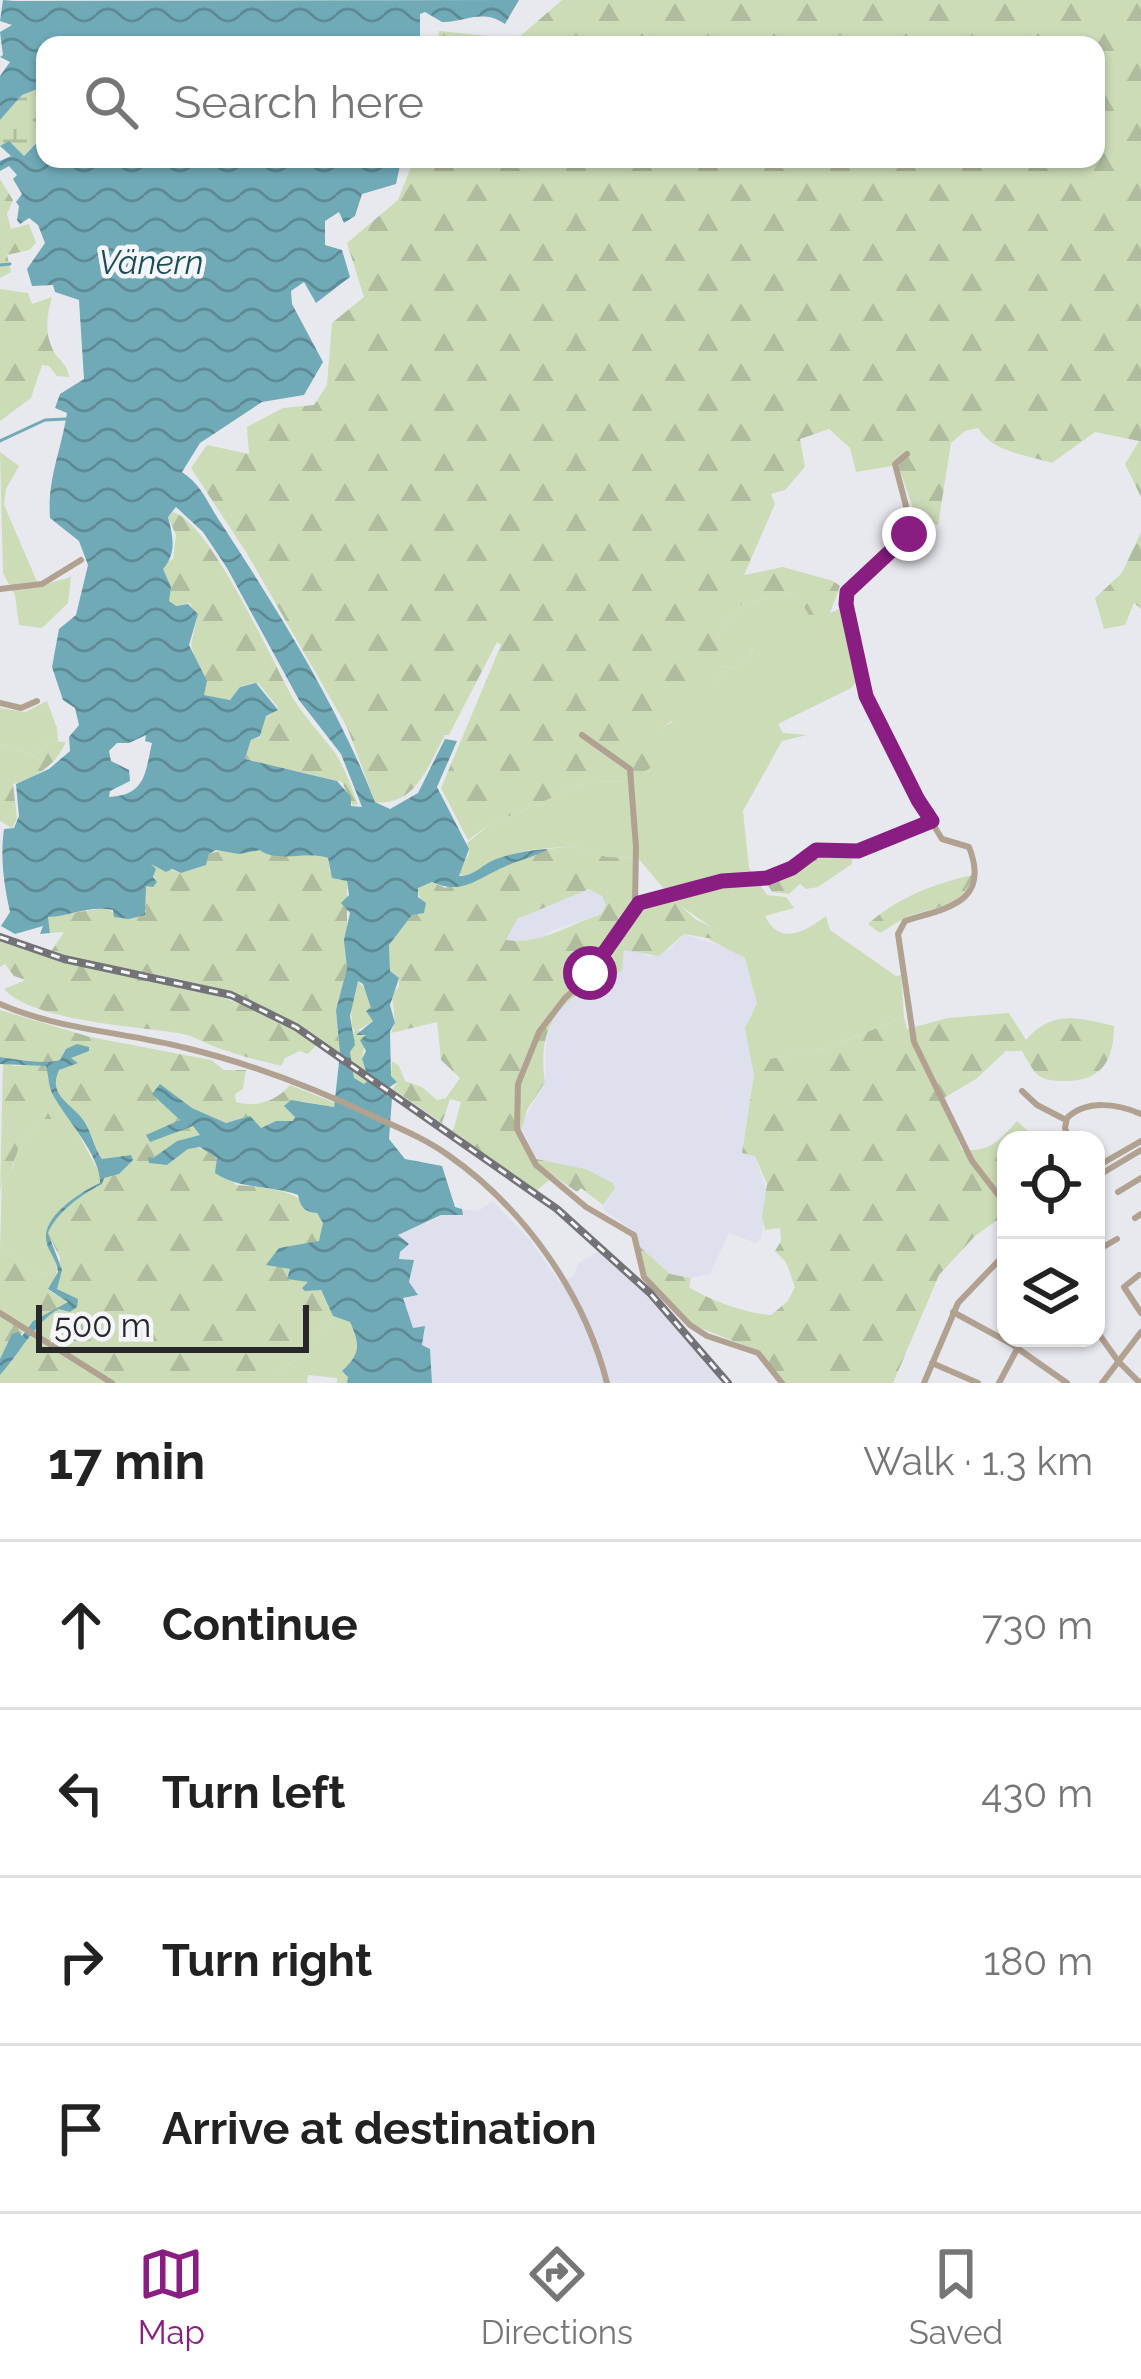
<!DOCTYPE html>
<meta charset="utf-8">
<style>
:root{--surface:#fff;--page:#f2f2f2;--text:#222;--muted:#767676;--line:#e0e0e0;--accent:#891d82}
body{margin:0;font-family:Raleway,sans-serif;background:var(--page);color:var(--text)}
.controls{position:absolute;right:36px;bottom:36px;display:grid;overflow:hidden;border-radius:24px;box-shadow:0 3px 9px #0004}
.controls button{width:108px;height:108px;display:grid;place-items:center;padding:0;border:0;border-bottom:3px solid var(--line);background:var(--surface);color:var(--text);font:60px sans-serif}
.scale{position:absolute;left:36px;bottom:30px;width:273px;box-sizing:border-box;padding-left:12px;border:6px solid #28282a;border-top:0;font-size:33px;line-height:42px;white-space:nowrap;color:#28282a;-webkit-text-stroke:9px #f5f6fb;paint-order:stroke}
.stop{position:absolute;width:36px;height:36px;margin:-27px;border:9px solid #891d82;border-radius:50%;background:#fff}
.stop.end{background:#891d82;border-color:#fff;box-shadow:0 3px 12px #0008}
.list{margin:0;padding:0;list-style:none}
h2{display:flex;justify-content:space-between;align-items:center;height:156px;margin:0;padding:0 48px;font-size:51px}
h2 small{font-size:39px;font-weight:400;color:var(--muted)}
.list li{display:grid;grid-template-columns:78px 1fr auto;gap:36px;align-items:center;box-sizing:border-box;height:168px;padding:0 48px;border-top:3px solid var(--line)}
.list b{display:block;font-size:45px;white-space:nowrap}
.list em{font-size:39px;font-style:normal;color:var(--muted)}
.icon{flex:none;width:66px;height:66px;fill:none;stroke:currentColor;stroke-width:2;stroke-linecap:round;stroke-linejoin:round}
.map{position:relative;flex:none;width:1141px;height:1383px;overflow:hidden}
.search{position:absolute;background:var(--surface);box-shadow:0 3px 9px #0004;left:36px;right:36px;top:36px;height:132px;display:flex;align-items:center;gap:30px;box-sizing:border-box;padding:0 42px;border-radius:24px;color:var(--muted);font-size:45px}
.sheet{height:828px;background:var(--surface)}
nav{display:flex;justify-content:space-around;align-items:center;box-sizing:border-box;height:168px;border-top:3px solid var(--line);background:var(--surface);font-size:33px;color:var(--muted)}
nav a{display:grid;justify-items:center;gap:6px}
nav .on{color:var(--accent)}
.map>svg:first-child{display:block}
</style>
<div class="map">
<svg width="1141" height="1383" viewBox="0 0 1141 1383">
<defs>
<pattern id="forest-firs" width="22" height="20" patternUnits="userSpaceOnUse" patternTransform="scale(3)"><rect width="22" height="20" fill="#ccdcb7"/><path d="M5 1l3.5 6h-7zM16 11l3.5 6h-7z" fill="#afbd9e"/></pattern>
<pattern id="wetland-marsh" width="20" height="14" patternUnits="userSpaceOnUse" patternTransform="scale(3)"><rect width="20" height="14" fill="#ccdcb7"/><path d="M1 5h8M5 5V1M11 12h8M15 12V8" fill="none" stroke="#afbd9e"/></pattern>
<pattern id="water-waves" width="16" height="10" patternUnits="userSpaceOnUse" patternTransform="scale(3)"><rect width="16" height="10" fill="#70aab7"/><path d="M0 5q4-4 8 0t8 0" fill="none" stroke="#5c8a95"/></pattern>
</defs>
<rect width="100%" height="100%" fill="#e8e9ee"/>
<!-- built -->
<g fill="#dfe0ed">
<path d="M 589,889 L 602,896 L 607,905 L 601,914 L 550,931 L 543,939 L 525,943 L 506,941 L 516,919 Z"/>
<path d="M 684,934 L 736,951 L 745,958 L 751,976 L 757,1003 L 747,1022 L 754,1075 L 742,1152 L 755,1156 L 768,1194 L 761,1239 L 756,1243 L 729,1233 L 710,1274 L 691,1278 L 670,1274 L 639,1246 L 635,1232 L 604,1210 L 603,1205 L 615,1188 L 613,1183 L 586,1169 L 536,1159 L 521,1125 L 545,1082 L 546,1041 L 552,1019 L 565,1001 L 594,983 L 622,957 L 623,950 L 634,949 L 649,957 L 670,949 Z"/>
<path d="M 50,953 L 186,981 L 242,998 L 292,1022 L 340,1054 L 339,1059 L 284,1022 L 234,999 L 92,968 L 49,957 Z"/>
<path d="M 493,1201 L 530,1240 L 559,1282 L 573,1277 L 578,1263 L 600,1251 L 659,1307 L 723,1383 L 432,1383 L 430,1349 L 422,1346 L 424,1326 L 413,1328 L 402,1306 L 402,1298 L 416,1295 L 409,1282 L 412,1276 L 399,1259 L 397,1235 L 425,1220 L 426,1225 L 441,1215 L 462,1215 L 462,1209 L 478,1211 Z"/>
</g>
<!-- grass -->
<g fill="#ccdcb7">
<path d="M 0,452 L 19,466 L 6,489 L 4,505 L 39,586 L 71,577 L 68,603 L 42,628 L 19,625 L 15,595 L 3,573 Z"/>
<path d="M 795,592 L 830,613 L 844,607 L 859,678 L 851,688 L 778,724 L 783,733 L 807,735 L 782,741 L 743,811 L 749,868 L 767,895 L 786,897 L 794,908 L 765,916 C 780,947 806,931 826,916 L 830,930 L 896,976 L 901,975 L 904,1017 L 825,1049 L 765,1060 L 754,1075 L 745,1028 L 757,1003 L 745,958 L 708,939 L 713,938 L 711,927 L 674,901 L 638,858 L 607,857 L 574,846 L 529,850 L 493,860 L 471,876 L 458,875 L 469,853 L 467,843 L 489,825 L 590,781 L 627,782 L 657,730 L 671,723 L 677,713 L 723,676 L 720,666 L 734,668 L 748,659 L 753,648 L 721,647 L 717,636 L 740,605 Z"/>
<path d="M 47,701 L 57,728 L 58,742 L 50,741 L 35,756 L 0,744 L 0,708 L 25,712 Z"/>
<path d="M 66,1111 L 100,1174 L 100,1183 C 69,1197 58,1217 48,1247 L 55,1256 L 57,1270 L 48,1275 L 24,1268 L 11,1253 L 0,1251 L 2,1178 L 12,1171 L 20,1139 L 33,1132 L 41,1119 L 59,1119 Z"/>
<path d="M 333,1316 L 350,1322 L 359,1342 L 347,1383 L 337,1383 L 337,1378 L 308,1375 L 307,1383 L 273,1383 Z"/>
</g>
<!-- forest -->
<g fill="url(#forest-firs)" fill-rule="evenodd">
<path d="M 562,0 L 1141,0 L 1141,497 L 1125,464 L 1139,441 L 1095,432 L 1052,463 C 1025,454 994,453 978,428 L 965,431 L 951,443 L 938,525 L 917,519 L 898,465 L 856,472 L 850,448 L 829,429 L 800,439 L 805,467 L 785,490 L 771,494 L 775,504 L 744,575 L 783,567 L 833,581 L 840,586 L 830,613 L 809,615 L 795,592 L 740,605 L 717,636 L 722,647 L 753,647 L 748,659 L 734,668 L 721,666 L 723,676 C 705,691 676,721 658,730 L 665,759 L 627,782 L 590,781 L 489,825 L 468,840 L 441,788 L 501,645 L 497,642 L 449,735 L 445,735 C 428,765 416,807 375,802 L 347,727 L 246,552 L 191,468 L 207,445 L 249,454 L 247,427 L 283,408 L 314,405 L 327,385 L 332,323 L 364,297 L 347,243 L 398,200 L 414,159 L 1096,159 L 1096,45 L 438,45 L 439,31 L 517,39 Z"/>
<path d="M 0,179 L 13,200 L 7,214 L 11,229 L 29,224 L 36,243 L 29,250 L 7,255 L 11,272 L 0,278 Z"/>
<path d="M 0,289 L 28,293 L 32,304 L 52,297 C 47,315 44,332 53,350 C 59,362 67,362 69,377 L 57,376 L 49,366 L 42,365 L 31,398 L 0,421 Z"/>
<path d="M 173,512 C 211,523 272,662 294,700 C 306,719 322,735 335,753 C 345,768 351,787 358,804 L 353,806 L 342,782 L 245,759 L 252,739 L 260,738 L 264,718 L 279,709 L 258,683 L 241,686 L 230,700 L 204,695 L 191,644 L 197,618 L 190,603 L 176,606 L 168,601 L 171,587 L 163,576 L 163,564 L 173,559 L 176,535 L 168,517 Z"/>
<path d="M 1141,532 L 1141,609 L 1134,603 L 1125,625 L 1104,629 L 1095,598 L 1122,573 Z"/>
<path d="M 50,741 L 66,742 C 56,765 37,777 13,784 L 17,819 L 12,828 L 0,821 L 0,744 L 35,756 Z"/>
<path d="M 574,846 L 607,857 L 638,858 L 638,907 L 670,896 L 695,919 L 711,927 L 713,939 L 684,934 L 659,956 L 624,950 L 622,971 C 568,994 535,1017 545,1082 L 527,1110 L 521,1132 L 536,1159 L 586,1169 L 613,1183 L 615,1188 L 603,1205 L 581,1188 L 577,1192 L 554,1176 L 536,1191 L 453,1131 L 461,1102 L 450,1099 L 442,1123 L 393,1089 L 397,1082 L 391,1076 L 392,1061 L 399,1066 L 405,1081 L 422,1087 L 437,1100 L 446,1098 L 460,1078 L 441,1060 L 437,1022 L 391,1033 L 395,1023 L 392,995 L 399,986 L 399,978 L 390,971 L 389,945 L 412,915 L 424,912 L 417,888 L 432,882 L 445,888 L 548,849 ZM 589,889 L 602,896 L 606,905 L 601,914 C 569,925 537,946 506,940 L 517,919 Z"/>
<path d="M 226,849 L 240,853 L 261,850 C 278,862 306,851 328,858 L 330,872 L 347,881 L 347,968 L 336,1010 L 340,1054 C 308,1033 277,1012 242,998 C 181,974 113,969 50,953 L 64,932 L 50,933 L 48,917 L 104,908 L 129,919 L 146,912 L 143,904 L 146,885 L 155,879 L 151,864 L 181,873 L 206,865 L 209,854 Z"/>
<path d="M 821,851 L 852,853 L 852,864 L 818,887 L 806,889 L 800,884 L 789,894 L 772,892 L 764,879 Z"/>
<path d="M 973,875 C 963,909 934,906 907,917 C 896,922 891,927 880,933 L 868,924 C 897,898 935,883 973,875 Z"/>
<path d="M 0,941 C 108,981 219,976 318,1043 L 308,1054 L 300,1051 L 285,1058 L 281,1066 C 260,1061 238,1055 218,1048 C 206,1044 196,1037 183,1034 C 139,1026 34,1022 4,989 L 26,980 L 14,976 L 5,964 L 0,967 Z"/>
<path d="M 358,981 L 368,993 L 373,1021 L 358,1030 L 366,1034 L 362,1060 L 369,1081 L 364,1084 L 354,1079 L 350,1052 L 355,1045 L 352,1036 L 355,1030 L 352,1027 L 351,1004 Z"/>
<path d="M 0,1010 L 90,1037 L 211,1060 L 224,1070 L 246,1070 L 243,1089 L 235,1094 L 236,1102 C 255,1108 277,1101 290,1085 L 335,1103 L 333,1107 L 302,1101 L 293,1122 L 276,1121 L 261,1128 L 250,1117 L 226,1123 L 192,1108 L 160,1085 L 181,1116 L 177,1123 L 194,1126 L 201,1135 L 177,1141 L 153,1158 L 167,1165 L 191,1147 C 214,1147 224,1168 236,1185 C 273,1188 301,1189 324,1223 L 319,1242 L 279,1248 L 282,1266 L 290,1269 L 287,1278 L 309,1282 L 305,1291 L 320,1289 L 333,1316 L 273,1383 L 0,1383 L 0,1375 C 22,1352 30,1327 58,1309 L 70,1312 L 72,1299 L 57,1289 L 60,1258 L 48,1233 C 56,1213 82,1194 102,1184 L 103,1166 L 120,1161 L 124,1165 L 119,1174 L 126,1167 L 121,1156 L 102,1160 L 85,1122 L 59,1096 L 54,1080 L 59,1070 L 70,1064 L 69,1058 L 89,1047 C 74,1043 67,1047 60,1060 C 42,1065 16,1060 0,1057 Z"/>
<path d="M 1009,1013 L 1026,1040 C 1052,1009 1080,1018 1114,1026 C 1114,1060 1102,1081 1066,1081 C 1057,1081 1045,1081 1038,1075 C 1032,1070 1026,1058 1022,1051 L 1006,1051 L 976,1079 L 942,1099 L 962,1150 C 990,1152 999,1141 1017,1121 L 1038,1140 L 1006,1140 L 1006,1214 L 975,1236 L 939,1275 L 893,1383 L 784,1383 L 759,1351 L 690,1324 L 649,1280 L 643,1270 L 639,1246 L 670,1274 L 691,1278 L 689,1287 C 709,1300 748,1314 771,1315 L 788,1301 L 795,1287 L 786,1262 L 775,1251 L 781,1241 L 780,1228 L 765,1230 L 762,1217 L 767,1184 L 755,1156 L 742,1153 L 754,1075 L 764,1060 L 825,1049 L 904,1017 L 907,1029 L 948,1018 Z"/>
<path d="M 3,1061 L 14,1066 L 44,1064 C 54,1079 49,1091 66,1111 L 59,1119 L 41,1119 L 33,1132 L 20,1139 C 20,1151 13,1158 12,1171 L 2,1178 L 0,1194 Z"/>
<path d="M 0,1251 L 11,1253 L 25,1268 L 47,1275 L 57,1270 L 54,1284 L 48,1290 L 69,1302 L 33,1321 L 0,1359 Z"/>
</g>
<!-- wetland -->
<path fill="url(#wetland-marsh)" d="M 45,86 L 45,134 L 23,156 L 0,147 L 0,120 L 22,95 Z"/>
<!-- water -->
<g fill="url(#water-waves)" fill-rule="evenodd">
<path d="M 3,0 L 14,1 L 519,0 L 505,24 C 481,8 464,23 442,22 L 425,12 L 420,14 L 420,36 L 425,45 L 45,45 L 45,86 L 22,95 L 0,120 L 0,76 L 10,62 L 0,57 L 3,55 L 0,32 L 12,25 L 0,21 Z"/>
<path d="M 45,134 L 45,159 L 401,161 L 396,184 L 362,194 L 355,216 L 344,223 L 339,212 L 325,221 L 325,245 L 342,250 L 350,277 L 316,303 L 304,282 L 291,291 L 292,304 L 323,362 L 304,395 L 262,402 L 200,443 L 182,472 C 203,486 207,503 221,523 C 278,611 337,704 375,802 L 390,809 L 418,793 L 445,739 L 457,741 L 437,787 L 469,849 L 459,876 C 475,876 481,865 496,859 C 513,853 531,850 548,849 C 535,857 518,860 504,867 C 478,878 462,896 432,882 L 418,888 L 418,897 L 426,903 L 424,913 L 412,915 L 389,945 L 390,971 L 399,978 L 390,1005 L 395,1023 L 390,1031 L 391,1076 L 397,1082 L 387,1089 L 387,1096 L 392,1098 L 389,1139 L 405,1159 L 442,1166 L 455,1207 L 462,1209 L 463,1215 L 441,1215 L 398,1235 L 409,1244 L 400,1252 L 399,1259 L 414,1260 L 409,1282 L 418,1295 L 403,1298 L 413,1328 L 425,1326 L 422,1345 L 430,1349 L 432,1383 L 347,1383 L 348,1377 L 342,1371 C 361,1354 360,1344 350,1322 L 333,1316 L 321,1290 L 305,1291 L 302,1288 L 308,1282 L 287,1279 L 290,1269 L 266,1265 L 279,1248 L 319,1241 L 323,1223 L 317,1213 C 305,1212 301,1208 298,1195 C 270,1185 241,1190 215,1173 L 217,1158 L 200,1147 L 188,1149 L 167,1165 L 149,1163 L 148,1157 L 153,1158 L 177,1141 L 200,1135 L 193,1126 L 150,1142 L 146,1135 L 180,1120 L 152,1094 L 160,1084 L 192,1108 L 226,1123 L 250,1116 L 261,1128 L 276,1121 L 293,1121 L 295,1117 L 284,1106 L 291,1100 L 334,1107 L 340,1054 L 336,1010 L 347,968 L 344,940 L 350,913 L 341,903 L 349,895 L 347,881 L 332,878 L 328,858 C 307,851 276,863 260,850 L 239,854 L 216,850 L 209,854 L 206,865 L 181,873 L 172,869 L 166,872 L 151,864 L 156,869 L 153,877 L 157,882 L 153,887 L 146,886 L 145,915 L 129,919 L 114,917 L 113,910 C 88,905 72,916 48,917 L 50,933 L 40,934 L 43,926 L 15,934 L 1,926 L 10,912 C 4,885 0,858 4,829 L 14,828 L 19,816 L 16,784 L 49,769 L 70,751 L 69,737 L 79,725 L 75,708 L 63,700 L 52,667 L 59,629 L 76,615 L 88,565 L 79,541 L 50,518 C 47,480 61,451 67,413 L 55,408 L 60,394 L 84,379 L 79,300 L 55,292 L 53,285 L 32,286 L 27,269 L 45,243 L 38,225 L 29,218 L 20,224 L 17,220 L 19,206 L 16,202 L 22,194 L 13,179 L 17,175 L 9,166 L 0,171 L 0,161 L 11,156 L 0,146 L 9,141 L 24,156 ZM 176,507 L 203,532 L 227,568 L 299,700 L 341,754 L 362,807 L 351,806 L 351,797 L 337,781 L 245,759 L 251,740 L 260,736 L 266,716 L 278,710 L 256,683 L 240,687 L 230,700 L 204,695 L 207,681 L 189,645 L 198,614 L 188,604 L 176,606 L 169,601 L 171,587 L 163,569 C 177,553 173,536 168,517 ZM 146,735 L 145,741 L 152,743 C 145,773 146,795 109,797 L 110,791 L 130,781 L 129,770 L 111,761 L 109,751 L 117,743 L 129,743 ZM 358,981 L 363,984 L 371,1008 L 366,1011 L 373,1021 L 356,1035 L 366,1035 L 360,1040 L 366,1051 L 362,1059 L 369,1080 L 364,1084 L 354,1078 L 350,1052 L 355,1045 L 350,1016 Z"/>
<path d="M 77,1044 L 89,1047 L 89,1051 L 71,1058 L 78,1063 L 59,1070 C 47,1096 72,1103 84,1121 C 92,1133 94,1148 102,1159 L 131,1155 L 133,1160 L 119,1174 L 104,1178 L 102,1184 C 82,1194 56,1213 48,1233 L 62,1270 L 57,1289 L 78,1299 L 77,1307 L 70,1312 L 58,1309 C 31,1327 22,1351 0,1375 L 0,1359 L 12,1334 L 18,1332 L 22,1336 L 33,1321 L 68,1302 L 48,1289 L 58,1272 C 57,1258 45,1249 46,1236 C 46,1214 82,1191 100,1183 C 101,1156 66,1119 53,1095 C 48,1086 49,1076 46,1066 L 0,1064 L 0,1057 C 16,1059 42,1065 60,1060 L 66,1049 Z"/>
</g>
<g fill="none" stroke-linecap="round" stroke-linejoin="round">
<!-- stream -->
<g stroke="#70aab7" stroke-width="3">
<path d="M 0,265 L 10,264"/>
<path d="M 0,441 L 45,420 L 66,419"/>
</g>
<!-- minor -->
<g stroke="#b0a191" stroke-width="6">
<path d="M 907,454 L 895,464 L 912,529 L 850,588 L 846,603 L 866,696 L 918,800 L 942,839 L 969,847 C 991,903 946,908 905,921 L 898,934 L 914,1042 L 972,1161 L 1006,1205"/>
<path d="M 0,589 L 42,584 L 81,560"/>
<path d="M 0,703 L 21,708 L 37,701"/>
<path d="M 582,735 L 630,769 L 636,847 L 635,903"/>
<path d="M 0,1004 C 59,1030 124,1032 186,1048 C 252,1064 314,1088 375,1117 C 399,1128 426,1139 448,1155 C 524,1208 584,1293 607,1383"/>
<path d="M 1022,1091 L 1037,1105 L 1066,1120"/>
<path d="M 1069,1140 L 1065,1128 L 1067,1118 C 1087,1099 1118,1104 1141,1114"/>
<path d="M 1096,1167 L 1141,1141"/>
<path d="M 1096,1177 L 1141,1150"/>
<path d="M 1118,1192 L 1141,1178"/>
<path d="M 1135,1218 L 1141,1214"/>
<path d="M 1096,1251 L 1117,1239"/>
<path d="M 1139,1275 L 1124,1287 L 1141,1313"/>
<path d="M 953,1312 L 1010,1343 L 1067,1383"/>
<path d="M 0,1313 L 112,1383"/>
<path d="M 1096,1330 L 1118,1361 L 1140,1383"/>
<path d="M 932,1363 L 978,1383"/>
<path d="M 782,1383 L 758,1353 L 707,1336 L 690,1325 L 644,1277 L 634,1235 L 586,1207 L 536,1165 L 517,1129 L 518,1084 L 539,1032 L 565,998 L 585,980 L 639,903 L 722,881 L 767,878 L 792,868 L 816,850 L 858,851 L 932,821"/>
<path d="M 924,1383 L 958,1303 L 1006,1253"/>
<path d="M 999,1383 L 1023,1338"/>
<path d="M 1102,1383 L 1141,1332"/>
</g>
<defs>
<path id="rail" d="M 0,937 L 64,959 L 231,995 L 296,1027 L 557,1209 L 650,1293 L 728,1383"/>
</defs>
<!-- rail casing -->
<use href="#rail" stroke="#737377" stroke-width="8"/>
<!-- rail -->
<use href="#rail" stroke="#f5f6fb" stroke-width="3" stroke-dasharray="9" stroke-linecap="butt"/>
</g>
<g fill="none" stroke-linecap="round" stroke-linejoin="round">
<!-- route -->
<path stroke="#891d82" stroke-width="15" d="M 590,973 L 639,903 L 722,881 L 767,878 L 792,868 L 816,850 L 858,851 L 932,821 L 918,800 L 866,696 L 846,604 L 847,592 L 909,534"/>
</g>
<g text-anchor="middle" stroke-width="9" stroke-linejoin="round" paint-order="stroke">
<!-- water labels -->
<g font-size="33" font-style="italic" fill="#1a4d57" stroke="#f5f6fb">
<text x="151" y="274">Vänern</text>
</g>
</g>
</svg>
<div class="controls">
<button><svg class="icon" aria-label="locate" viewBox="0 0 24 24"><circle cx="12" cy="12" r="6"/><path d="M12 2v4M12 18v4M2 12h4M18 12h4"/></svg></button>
<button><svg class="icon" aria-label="layers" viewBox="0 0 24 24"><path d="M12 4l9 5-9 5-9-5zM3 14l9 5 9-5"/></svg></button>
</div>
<div class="scale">500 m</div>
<div class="stop" style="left:590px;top:973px"></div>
<div class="stop end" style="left:909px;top:534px"></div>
<div class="search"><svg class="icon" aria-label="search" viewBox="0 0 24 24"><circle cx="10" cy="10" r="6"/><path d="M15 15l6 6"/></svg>Search here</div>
</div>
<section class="sheet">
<h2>17 min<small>Walk · 1.3 km</small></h2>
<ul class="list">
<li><svg class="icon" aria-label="ahead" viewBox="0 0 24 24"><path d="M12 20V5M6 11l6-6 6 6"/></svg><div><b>Continue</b></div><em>730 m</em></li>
<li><svg class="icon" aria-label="left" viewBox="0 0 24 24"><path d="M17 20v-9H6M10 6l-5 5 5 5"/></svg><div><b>Turn left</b></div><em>430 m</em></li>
<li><svg class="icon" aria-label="right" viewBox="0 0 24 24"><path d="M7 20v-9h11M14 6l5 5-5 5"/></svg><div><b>Turn right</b></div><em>180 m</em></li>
<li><svg class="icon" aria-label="arrive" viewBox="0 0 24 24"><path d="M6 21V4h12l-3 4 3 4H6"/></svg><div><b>Arrive at destination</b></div></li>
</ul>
</section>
<nav>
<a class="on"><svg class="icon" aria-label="map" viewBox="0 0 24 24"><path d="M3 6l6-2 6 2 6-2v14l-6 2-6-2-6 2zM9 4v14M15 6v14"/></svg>Map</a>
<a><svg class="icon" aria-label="directions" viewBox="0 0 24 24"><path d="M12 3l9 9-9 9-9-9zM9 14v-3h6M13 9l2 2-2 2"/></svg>Directions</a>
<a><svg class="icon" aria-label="saved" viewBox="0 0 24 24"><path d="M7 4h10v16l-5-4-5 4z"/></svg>Saved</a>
</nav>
